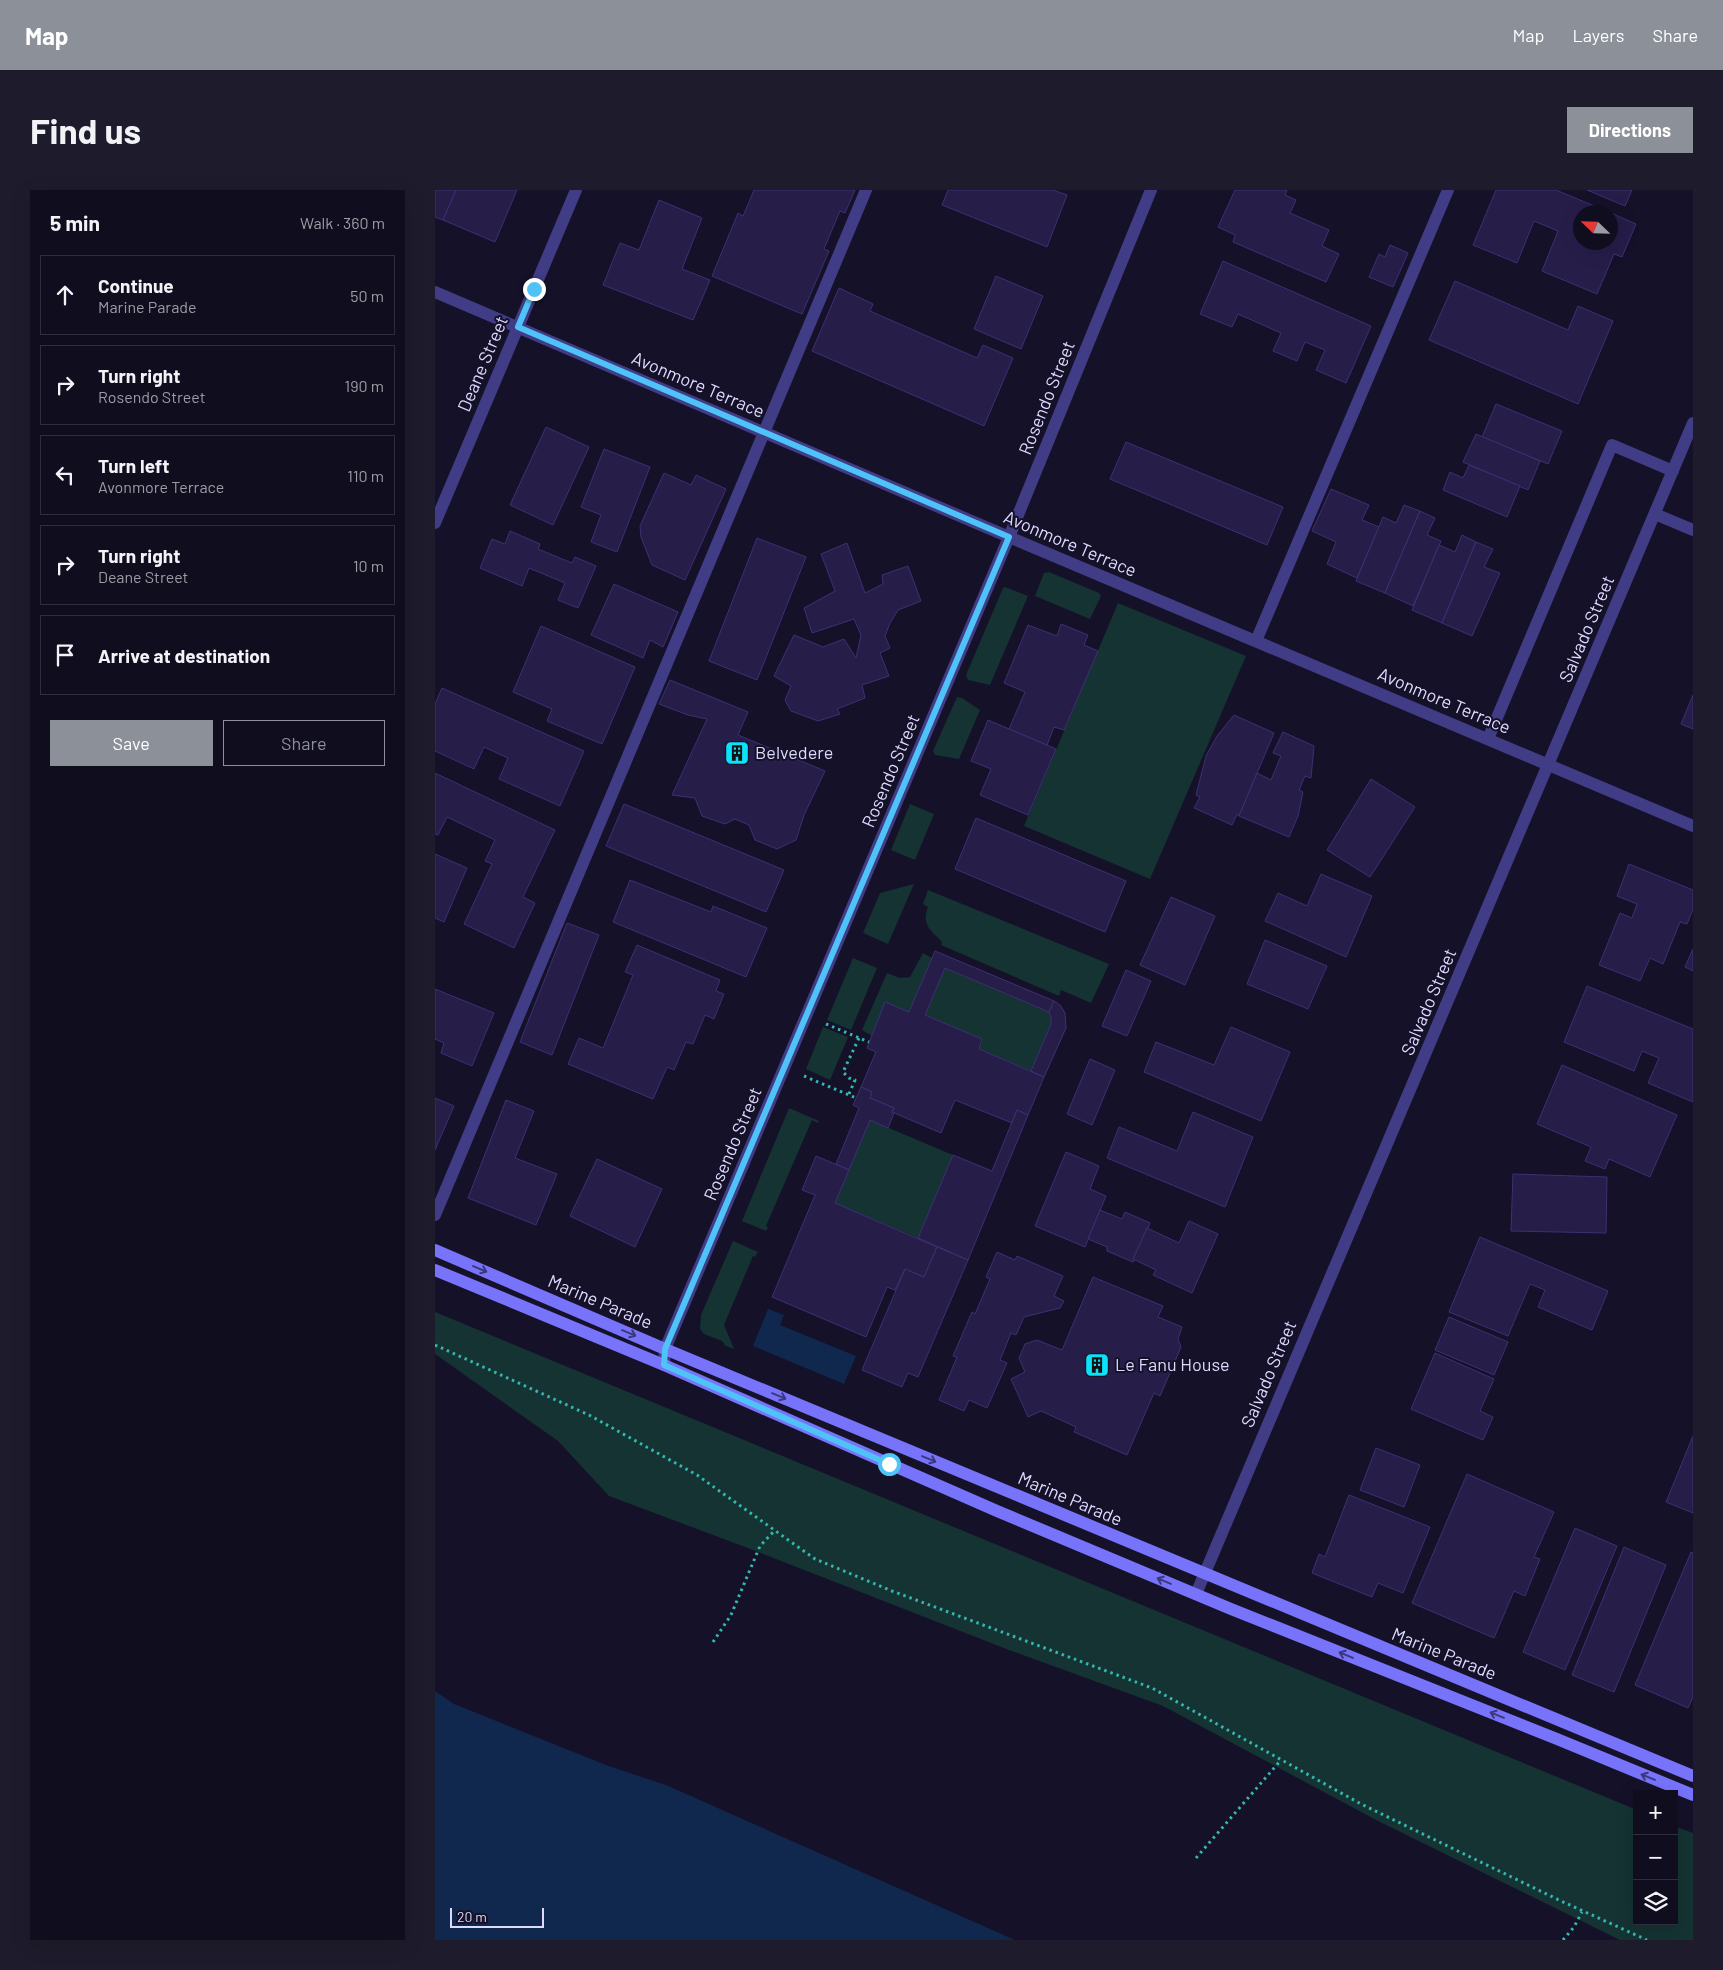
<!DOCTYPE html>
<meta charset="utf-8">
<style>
:root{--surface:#100d1f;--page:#1e1b2c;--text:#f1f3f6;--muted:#9c9ca4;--line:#302d3d;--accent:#8c9099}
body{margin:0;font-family:Barlow,sans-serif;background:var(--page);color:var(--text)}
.controls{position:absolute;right:15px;bottom:15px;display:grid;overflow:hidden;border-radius:0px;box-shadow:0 5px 20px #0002}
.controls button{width:45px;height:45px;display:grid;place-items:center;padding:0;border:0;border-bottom:1px solid var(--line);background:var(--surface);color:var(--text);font:25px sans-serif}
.compass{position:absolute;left:1138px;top:15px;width:45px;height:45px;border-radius:50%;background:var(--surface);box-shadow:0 5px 20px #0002;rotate:293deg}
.scale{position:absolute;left:15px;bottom:12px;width:94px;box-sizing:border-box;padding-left:5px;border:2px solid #dedafe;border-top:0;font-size:14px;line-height:18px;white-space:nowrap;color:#dedafe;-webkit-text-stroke:4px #151129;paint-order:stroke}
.stop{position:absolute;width:15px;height:15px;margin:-11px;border:4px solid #4fc3f7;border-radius:50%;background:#fff}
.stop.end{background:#4fc3f7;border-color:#fff;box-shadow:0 1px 5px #0008}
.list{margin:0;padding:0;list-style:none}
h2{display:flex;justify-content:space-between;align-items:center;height:65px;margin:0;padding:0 20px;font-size:21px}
h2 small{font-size:16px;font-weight:400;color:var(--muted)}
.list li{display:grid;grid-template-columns:32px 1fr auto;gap:15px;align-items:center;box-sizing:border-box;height:80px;margin:0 10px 10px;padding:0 10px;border:1px solid var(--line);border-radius:0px}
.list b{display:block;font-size:19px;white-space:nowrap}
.list p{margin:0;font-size:16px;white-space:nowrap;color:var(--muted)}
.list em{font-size:16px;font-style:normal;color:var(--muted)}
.actions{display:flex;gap:10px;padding:15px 20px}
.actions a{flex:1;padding:11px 0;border:1px solid var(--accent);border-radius:0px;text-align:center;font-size:18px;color:var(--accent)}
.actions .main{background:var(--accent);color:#fff}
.icon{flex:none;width:28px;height:28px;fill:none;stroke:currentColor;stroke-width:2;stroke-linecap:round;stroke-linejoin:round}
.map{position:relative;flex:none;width:1258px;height:1750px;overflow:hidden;border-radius:0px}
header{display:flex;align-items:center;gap:30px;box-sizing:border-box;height:70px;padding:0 25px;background:var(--accent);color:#fff}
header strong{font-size:24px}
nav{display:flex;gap:28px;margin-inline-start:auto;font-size:18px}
.intro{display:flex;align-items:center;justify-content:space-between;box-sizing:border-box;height:120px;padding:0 30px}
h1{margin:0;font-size:35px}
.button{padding:12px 22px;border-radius:0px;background:var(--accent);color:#fff;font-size:18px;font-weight:700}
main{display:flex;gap:30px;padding:0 30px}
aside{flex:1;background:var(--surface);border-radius:0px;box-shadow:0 5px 20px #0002}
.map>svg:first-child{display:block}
</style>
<header>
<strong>Map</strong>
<nav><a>Map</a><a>Layers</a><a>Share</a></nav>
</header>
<div class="intro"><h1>Find us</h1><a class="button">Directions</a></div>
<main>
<aside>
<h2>5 min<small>Walk · 360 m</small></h2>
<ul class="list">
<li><svg class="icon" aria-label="ahead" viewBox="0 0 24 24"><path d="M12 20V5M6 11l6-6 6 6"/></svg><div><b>Continue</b><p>Marine Parade</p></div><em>50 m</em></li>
<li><svg class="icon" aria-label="right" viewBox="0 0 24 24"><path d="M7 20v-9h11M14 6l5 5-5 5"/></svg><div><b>Turn right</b><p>Rosendo Street</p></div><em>190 m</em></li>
<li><svg class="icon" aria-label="left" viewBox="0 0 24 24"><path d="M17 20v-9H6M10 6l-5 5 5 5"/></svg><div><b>Turn left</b><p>Avonmore Terrace</p></div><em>110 m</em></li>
<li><svg class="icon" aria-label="right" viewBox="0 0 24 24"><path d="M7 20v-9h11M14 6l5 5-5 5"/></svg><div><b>Turn right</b><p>Deane Street</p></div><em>10 m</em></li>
<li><svg class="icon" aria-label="arrive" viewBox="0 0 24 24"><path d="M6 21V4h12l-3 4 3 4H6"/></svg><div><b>Arrive at destination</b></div></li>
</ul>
<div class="actions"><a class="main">Save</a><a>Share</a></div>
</aside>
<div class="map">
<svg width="1258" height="1750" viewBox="0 0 1258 1750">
<rect width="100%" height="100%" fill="#151129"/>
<!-- green -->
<g fill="#143332">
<path d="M 614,382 L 664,403 L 666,406 L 655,429 L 600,406 L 609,383 Z"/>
<path d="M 570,397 L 593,406 L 555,495 L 533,490 L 531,485 L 568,398 Z"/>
<path d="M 683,413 L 811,466 L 715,689 L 589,636 Z"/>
<path d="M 522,507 L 527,508 L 545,520 L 524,569 L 500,565 L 498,561 Z"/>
<path d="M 475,614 L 499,624 L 480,670 L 456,660 Z"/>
<path d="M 479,694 L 453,754 L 428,743 L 445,703 Z"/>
<path d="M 493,700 L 674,774 L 656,813 L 626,800 L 624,806 L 506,755 L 507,752 C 496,740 486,735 493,717 L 488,714 Z"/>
<path d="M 488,763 L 497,768 L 474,822 L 437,846 L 427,840 L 452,783 L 465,788 L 475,787 Z"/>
<path d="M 418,768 L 442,778 L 416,840 L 392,830 Z"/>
<path d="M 510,778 L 614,822 L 616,827 L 616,834 L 596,881 L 544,859 L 547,849 L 490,825 Z"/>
<path d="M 388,837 L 413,847 L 395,890 L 371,879 Z"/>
<path d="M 354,918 L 384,931 L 383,933 L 377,930 L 331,1036 L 333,1037 L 331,1041 L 307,1031 Z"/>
<path d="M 435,930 L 518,965 L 483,1048 L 400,1013 Z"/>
<path d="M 298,1051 L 323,1062 L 320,1067 L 318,1066 L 289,1135 L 299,1159 L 289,1155 L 289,1153 L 287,1151 L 269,1144 L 265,1139 L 266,1125 Z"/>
<path d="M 0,1122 L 1202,1620 L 1202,1731 L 1239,1731 L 1239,1636 L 1258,1643 L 1258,1750 L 1185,1750 L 943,1631 L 728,1516 L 574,1460 L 318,1360 L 174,1306 L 123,1251 L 0,1164 Z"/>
</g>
<!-- water -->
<g fill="#10274e">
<path d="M 333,1119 L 349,1125 L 345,1135 L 421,1166 L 409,1194 L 318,1156 Z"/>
<path d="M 0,1501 L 19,1514 L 171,1575 L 231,1595 L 580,1750 L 0,1750 Z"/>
</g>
<!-- building -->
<g fill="#261d49" stroke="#3e3075">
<path d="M 0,0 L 21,0 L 8,30 L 0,27 Z"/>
<path d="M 21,0 L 82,0 L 60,52 L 8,30 Z"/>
<path d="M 319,0 L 420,0 L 410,23 L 405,21 L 389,59 L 394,61 L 367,124 L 277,86 L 303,23 L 308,26 Z"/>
<path d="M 513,0 L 618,0 L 632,5 L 612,57 L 507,15 Z"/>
<path d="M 800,0 L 852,0 L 850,5 L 861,10 L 855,23 L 894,40 L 887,56 L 904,64 L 891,92 L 798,52 L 800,45 L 783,37 Z"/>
<path d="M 1061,0 L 1121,0 L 1174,22 L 1146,22 L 1146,52 L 1176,52 L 1176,23 L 1201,34 L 1187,67 L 1179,64 L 1162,104 L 1107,81 L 1123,41 L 1099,31 L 1082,73 L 1038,55 Z"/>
<path d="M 1152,0 L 1197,0 L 1190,16 Z"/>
<path d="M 224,10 L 267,28 L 247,79 L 275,90 L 258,130 L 168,95 L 185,53 L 204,60 Z"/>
<path d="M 955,55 L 973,63 L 958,97 L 934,87 L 944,64 L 950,67 Z"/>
<path d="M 788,71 L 936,136 L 911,193 L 881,180 L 890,160 L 870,152 L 862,171 L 838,161 L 846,143 L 803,124 L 797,137 L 765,124 Z"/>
<path d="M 561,86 L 608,106 L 586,159 L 539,139 Z"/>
<path d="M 1020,91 L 1133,140 L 1143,116 L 1178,131 L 1143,214 L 994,150 Z"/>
<path d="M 404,98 L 438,114 L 435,121 L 542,168 L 548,155 L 578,168 L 549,236 L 377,161 Z"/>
<path d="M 1061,214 L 1127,241 L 1113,274 L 1047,247 Z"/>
<path d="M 111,237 L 154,257 L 118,335 L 75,315 Z"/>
<path d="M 1041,244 L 1105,271 L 1093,300 L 1028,272 Z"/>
<path d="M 691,252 L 848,317 L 832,355 L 675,289 Z"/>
<path d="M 169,259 L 215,277 L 182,362 L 156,352 L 166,325 L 146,317 Z"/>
<path d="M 1034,275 L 1085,296 L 1072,327 L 1008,300 L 1015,282 L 1028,288 Z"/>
<path d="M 229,283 L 256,295 L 261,285 L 291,299 L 250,390 L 217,375 L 206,347 L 205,336 Z"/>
<path d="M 896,299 L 934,315 L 927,330 L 944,337 L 922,388 L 892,374 L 901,352 L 877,341 Z"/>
<path d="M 969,315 L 985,321 L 950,403 L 921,391 L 948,327 L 961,333 Z"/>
<path d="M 985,321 L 1000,328 L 992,345 L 1006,351 L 978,416 L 950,403 Z"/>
<path d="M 75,341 L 105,354 L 103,359 L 137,373 L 140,367 L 161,376 L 143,418 L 123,410 L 130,393 L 94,378 L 87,396 L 45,378 L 57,349 L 70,354 Z"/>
<path d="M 1027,345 L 1041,352 L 1007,433 L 977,420 L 1004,355 L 1020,362 Z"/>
<path d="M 322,348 L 371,367 L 322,490 L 274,471 Z"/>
<path d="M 1041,352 L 1058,359 L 1049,377 L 1065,383 L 1037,446 L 1007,433 Z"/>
<path d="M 412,353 L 430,403 L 448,394 L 447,385 L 473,376 L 486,411 L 463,420 L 455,433 L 450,446 L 455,458 L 445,463 L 454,486 L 427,495 L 430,508 L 402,519 L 405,524 L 383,531 L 356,521 L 350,510 L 356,496 L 339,486 L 359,445 L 388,457 L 409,449 L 421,468 L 426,445 L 419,429 L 377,443 L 369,418 L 400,401 L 386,364 Z"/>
<path d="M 179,394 L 243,422 L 228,457 L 215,450 L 208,468 L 156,445 Z"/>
<path d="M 626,434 L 653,445 L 649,455 L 663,461 L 629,540 L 619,537 L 612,555 L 574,539 L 590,502 L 569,493 L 593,435 L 622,446 Z"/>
<path d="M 106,436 L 200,477 L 167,554 L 112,531 L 117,519 L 78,502 Z"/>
<path d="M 235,490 L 313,522 L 303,545 L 390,581 L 369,625 L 361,650 L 342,659 L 320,650 L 314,635 L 300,629 L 290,634 L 267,626 L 260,608 L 237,605 L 272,529 L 253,525 L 224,514 Z"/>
<path d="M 7,498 L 149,561 L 125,616 L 64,589 L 73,568 L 49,557 L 39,579 L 0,561 L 0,514 Z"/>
<path d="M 1258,505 L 1258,539 L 1246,534 Z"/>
<path d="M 799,525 L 839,543 L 804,626 L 802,624 L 797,635 L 759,618 L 765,607 L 761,605 L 771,566 L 782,546 Z"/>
<path d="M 553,530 L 621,559 L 593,625 L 545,605 L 556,579 L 536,571 Z"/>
<path d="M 848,542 L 879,556 L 876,588 L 870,586 L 864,600 L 868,602 L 863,626 L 854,647 L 804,626 L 822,583 L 836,590 L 846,566 L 838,563 Z"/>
<path d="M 0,583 L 120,640 L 88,707 L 100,713 L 79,758 L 29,734 L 57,674 L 50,671 L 60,650 L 12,627 L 3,645 L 0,644 Z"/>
<path d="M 936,589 L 980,617 L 935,687 L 892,660 Z"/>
<path d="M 189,614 L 349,680 L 331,722 L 171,656 Z"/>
<path d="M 541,628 L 691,691 L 670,742 L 520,679 Z"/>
<path d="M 0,664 L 32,678 L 9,732 L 0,728 Z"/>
<path d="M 1194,674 L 1258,700 L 1258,719 L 1252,734 L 1245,732 L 1228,774 L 1215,768 L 1205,791 L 1164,775 L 1185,723 L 1197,728 L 1202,714 L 1182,706 Z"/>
<path d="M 886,684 L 937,706 L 911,767 L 830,731 L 843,703 L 872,716 Z"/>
<path d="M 195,690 L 276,722 L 278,716 L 332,738 L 311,787 L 178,732 Z"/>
<path d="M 736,707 L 780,726 L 750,795 L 705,775 Z"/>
<path d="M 132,733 L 164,745 L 117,865 L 85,852 Z"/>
<path d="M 830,750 L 892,776 L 873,819 L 812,794 Z"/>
<path d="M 202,755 L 285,790 L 281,801 L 289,804 L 279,829 L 270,825 L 258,854 L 251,852 L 239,880 L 232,877 L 218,909 L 133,874 L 144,848 L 168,858 L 198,785 L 190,782 Z"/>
<path d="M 1258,759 L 1258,781 L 1250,777 Z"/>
<path d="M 500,761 L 619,811 L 614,822 L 510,778 L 490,825 L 547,849 L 544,859 L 609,887 L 593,925 L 582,920 L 577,933 L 520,910 L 506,943 L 457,922 L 459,918 L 435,908 L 437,902 L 426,897 L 441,862 L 432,858 L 450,812 L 474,822 Z"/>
<path d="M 691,780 L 716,791 L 692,846 L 667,836 Z"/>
<path d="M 1152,796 L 1258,839 L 1258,912 L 1213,893 L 1224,868 L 1207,861 L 1199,881 L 1129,852 Z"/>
<path d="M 0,799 L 59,823 L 37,876 L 6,863 L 9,853 L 0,849 Z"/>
<path d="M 619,811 L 625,815 L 630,823 L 631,838 L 609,887 L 596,881 L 616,834 L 616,827 L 614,822 Z"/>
<path d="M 796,837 L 855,862 L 826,931 L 709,882 L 721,852 L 779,875 Z"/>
<path d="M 655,869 L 680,880 L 657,935 L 632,924 Z"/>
<path d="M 1127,875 L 1242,925 L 1215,987 L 1174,969 L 1170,979 L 1150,971 L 1156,957 L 1102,934 Z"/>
<path d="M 426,897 L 437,902 L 435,908 L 459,918 L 457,922 L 459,923 L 453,938 L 435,930 L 414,980 L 401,974 L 424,918 L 418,915 Z"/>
<path d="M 0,908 L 19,916 L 0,960 Z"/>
<path d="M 71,910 L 99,921 L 80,968 L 122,984 L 101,1035 L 33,1008 Z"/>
<path d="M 582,920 L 593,925 L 533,1070 L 483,1048 L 518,965 L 557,981 Z"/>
<path d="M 758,922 L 818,947 L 790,1017 L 672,968 L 684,937 L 742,961 Z"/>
<path d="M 631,962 L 664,976 L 655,999 L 671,1006 L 650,1057 L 600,1036 Z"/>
<path d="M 381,966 L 414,980 L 400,1013 L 502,1057 L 489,1087 L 470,1079 L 460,1100 L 452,1097 L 431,1147 L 337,1107 L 380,1005 L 367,1000 Z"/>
<path d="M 162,969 L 227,999 L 200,1057 L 135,1026 Z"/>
<path d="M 1078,984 L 1172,987 L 1171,1043 L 1076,1041 Z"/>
<path d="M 665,1020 L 687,1029 L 690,1022 L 715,1033 L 698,1072 L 672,1061 L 672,1057 L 653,1049 Z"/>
<path d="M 754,1031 L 783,1044 L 757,1103 L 718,1085 L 721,1080 L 698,1069 L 712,1038 L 744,1053 Z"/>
<path d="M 1045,1047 L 1173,1101 L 1157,1140 L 1103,1117 L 1110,1100 L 1095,1094 L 1073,1146 L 1014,1122 Z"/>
<path d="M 502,1057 L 533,1070 L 483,1187 L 473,1183 L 467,1197 L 427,1180 L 470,1079 L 489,1087 Z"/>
<path d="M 562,1062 L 580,1070 L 582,1066 L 628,1086 L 619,1106 L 629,1111 L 625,1118 L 589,1127 L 581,1145 L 576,1143 L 565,1170 L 572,1173 L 552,1218 L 534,1210 L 529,1221 L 504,1210 L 522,1167 L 518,1166 L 537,1122 L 540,1124 L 555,1089 L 551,1087 Z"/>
<path d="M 658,1087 L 728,1116 L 723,1127 L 747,1137 L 743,1149 L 746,1157 L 725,1206 L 719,1203 L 692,1265 L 639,1242 L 641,1237 L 606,1221 L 593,1227 L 576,1189 L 590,1182 L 584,1168 L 590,1154 L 602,1150 L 627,1160 Z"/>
<path d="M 1014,1127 L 1073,1152 L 1059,1185 L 1000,1160 Z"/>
<path d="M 1000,1163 L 1059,1189 L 1045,1221 L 1058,1227 L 1048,1250 L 976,1219 Z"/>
<path d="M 1258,1246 L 1258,1323 L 1231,1312 Z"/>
<path d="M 941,1258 L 985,1275 L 969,1317 L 925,1300 Z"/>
<path d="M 1032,1284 L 1119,1322 L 1099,1367 L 1105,1369 L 1090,1406 L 1079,1401 L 1059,1448 L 977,1413 Z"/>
<path d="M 914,1305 L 995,1337 L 968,1403 L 943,1393 L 937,1407 L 877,1383 L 884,1364 L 890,1367 Z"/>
<path d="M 1140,1338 L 1182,1356 L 1130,1480 L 1088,1462 Z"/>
<path d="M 1189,1357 L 1231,1375 L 1179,1502 L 1137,1485 Z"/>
<path d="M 1256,1362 L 1258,1363 L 1258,1507 L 1253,1518 L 1200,1495 Z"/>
</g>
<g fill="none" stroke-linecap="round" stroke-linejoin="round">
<!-- path -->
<g stroke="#33b8b0" stroke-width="3" stroke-dasharray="2.5 4" stroke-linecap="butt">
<path d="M 391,834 L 434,852"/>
<path d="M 369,886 L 421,908"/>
<path d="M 414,904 L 420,890 L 414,888 L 408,882 L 424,848"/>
<path d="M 0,1155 L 154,1225 L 262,1285 L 380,1369 L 457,1401 L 717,1498 L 926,1614 L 1126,1711 L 1212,1750"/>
<path d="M 278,1452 L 296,1425 L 325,1356 L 340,1340"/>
<path d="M 761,1668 L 846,1570"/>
<path d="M 1128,1750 L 1139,1737 L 1147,1722"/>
</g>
<!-- service -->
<g stroke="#403d86" stroke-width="12">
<path d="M 1220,324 L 1258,340"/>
<path d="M 821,451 L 1013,0"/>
<path d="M 1053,549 L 1177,255 L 1238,281"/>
<path d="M 0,1025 L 431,0"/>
</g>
<!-- minor -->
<g stroke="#403d86" stroke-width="12">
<path d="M 0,102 L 574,347 L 1258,636"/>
<path d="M 0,333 L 141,0"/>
<path d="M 229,1175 L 230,1159 L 574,347 L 716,0"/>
</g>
<!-- tertiary -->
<path stroke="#403d86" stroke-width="12" d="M 761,1404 L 1258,233"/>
<!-- secondary -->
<g stroke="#7773fb" stroke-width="12">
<path d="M 0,1060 L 230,1159 L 1258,1586"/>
<path d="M 0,1080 L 229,1175 L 562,1321 L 796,1419 L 1122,1549 L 1258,1605"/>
</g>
</g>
<!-- one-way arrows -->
<defs><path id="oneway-shaft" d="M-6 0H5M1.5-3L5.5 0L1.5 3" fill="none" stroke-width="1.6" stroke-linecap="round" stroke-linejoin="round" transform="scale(1.25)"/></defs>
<g stroke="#3c387d">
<use href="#oneway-shaft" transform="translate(45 1079) rotate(23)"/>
<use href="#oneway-shaft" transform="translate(194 1143) rotate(23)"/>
<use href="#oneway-shaft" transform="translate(344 1206) rotate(23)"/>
<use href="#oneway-shaft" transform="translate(494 1269) rotate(23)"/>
<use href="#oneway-shaft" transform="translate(729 1391) rotate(-157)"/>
<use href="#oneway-shaft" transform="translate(911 1465) rotate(-158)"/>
<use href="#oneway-shaft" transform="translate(1062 1525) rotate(-158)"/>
<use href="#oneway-shaft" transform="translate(1213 1587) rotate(-158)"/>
</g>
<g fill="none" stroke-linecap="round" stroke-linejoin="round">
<!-- route -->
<path stroke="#4fc3f7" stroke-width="6" d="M 99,99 L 83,137 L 574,347 L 230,1159 L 229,1175 L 454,1274"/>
</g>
<!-- icons -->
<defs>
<symbol id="building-square" viewBox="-11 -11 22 22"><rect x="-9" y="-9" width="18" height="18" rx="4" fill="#0be1f9" stroke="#151129"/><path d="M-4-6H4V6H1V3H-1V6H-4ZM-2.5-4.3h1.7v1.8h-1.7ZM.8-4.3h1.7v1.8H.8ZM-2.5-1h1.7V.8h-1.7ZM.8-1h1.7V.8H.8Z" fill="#111"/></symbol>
</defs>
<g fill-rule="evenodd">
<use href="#building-square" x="288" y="549" width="28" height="28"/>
<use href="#building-square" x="648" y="1161" width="28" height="28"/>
</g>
<g text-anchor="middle" stroke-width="4" stroke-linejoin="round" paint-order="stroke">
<!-- street labels -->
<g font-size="18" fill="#dedafe" stroke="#151129">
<text transform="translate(48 174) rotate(-67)" y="6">Deane Street</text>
<text transform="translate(263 195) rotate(23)" y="6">Avonmore Terrace</text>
<text transform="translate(612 208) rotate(-68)" y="6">Rosendo Street</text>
<text transform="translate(635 354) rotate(23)" y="6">Avonmore Terrace</text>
<text transform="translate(1152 439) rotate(-67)" y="6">Salvado Street</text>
<text transform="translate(1009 511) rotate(23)" y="6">Avonmore Terrace</text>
<text transform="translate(456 581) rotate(-67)" y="6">Rosendo Street</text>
<text transform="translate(994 812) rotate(-67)" y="6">Salvado Street</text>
<text transform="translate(298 954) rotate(-67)" y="6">Rosendo Street</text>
<text transform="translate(165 1112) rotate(23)" y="6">Marine Parade</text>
<text transform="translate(834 1184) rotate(-67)" y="6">Salvado Street</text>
<text transform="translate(635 1309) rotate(23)" y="6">Marine Parade</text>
<text transform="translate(1009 1464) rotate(22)" y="6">Marine Parade</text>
</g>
<!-- poi labels -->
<g font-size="18" fill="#dedafe" stroke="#151129" text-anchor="start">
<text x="320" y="569">Belvedere</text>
<text x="680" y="1181">Le Fanu House</text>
</g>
</g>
</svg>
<div class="controls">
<button>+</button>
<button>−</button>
<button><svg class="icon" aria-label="layers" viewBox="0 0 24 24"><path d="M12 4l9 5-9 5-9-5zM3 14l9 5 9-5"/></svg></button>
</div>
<svg class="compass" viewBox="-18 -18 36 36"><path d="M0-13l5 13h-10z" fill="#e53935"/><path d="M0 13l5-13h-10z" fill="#9c9ca4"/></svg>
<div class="scale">20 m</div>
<div class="stop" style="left:454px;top:1274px"></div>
<div class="stop end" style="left:99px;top:99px"></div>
</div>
</main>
